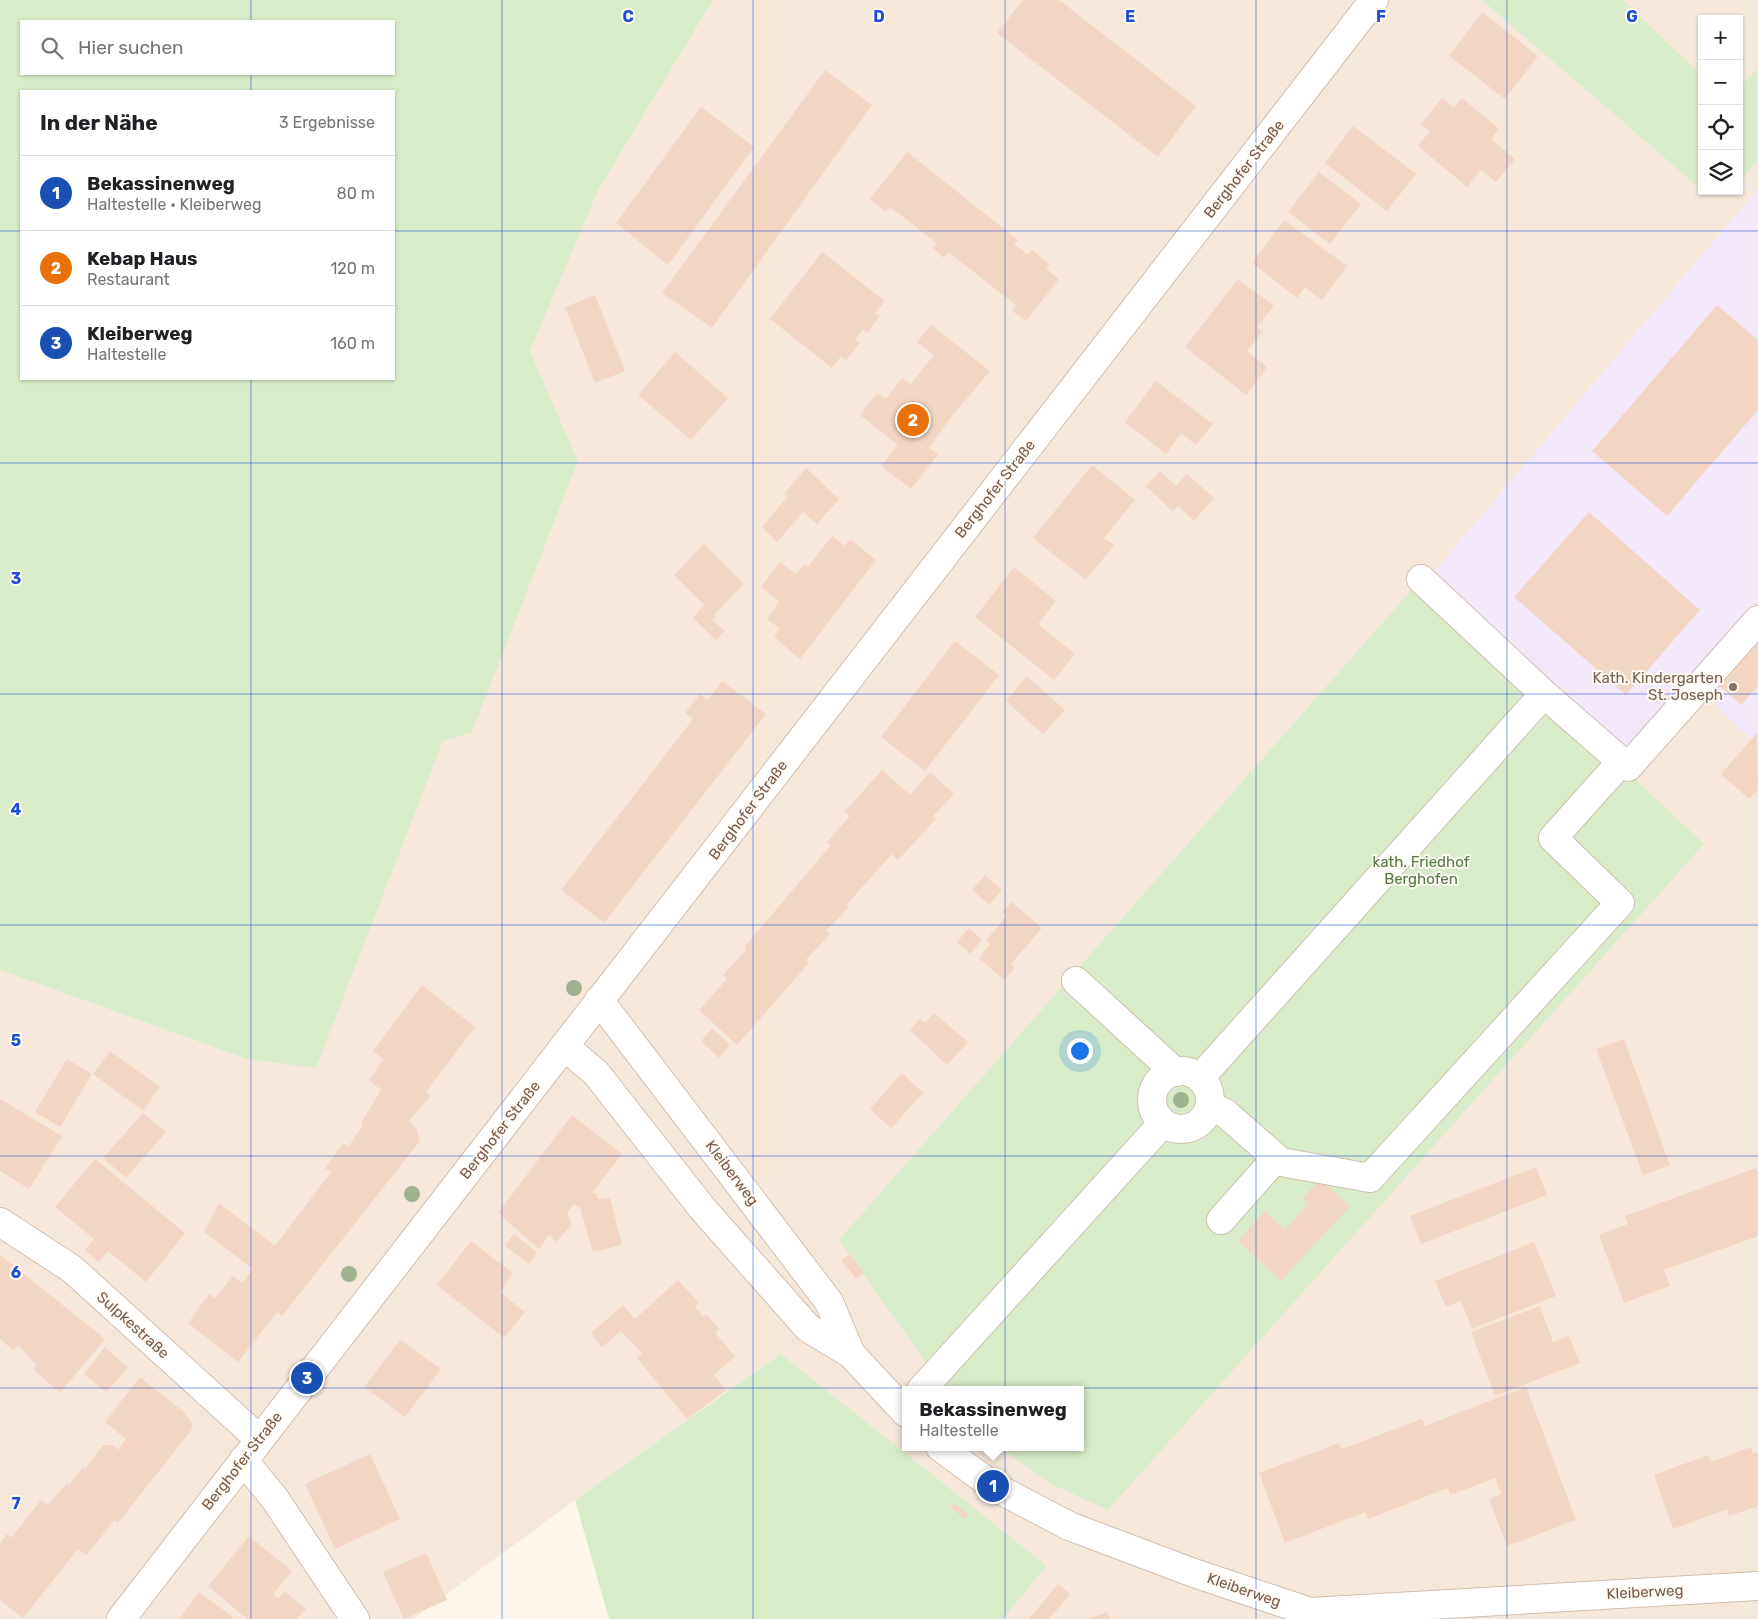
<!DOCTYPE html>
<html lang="de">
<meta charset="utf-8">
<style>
:root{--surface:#fff;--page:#f6f6f6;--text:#202124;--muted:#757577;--line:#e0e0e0;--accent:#e76f51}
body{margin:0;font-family:Rubik,sans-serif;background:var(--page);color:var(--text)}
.controls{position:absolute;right:15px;top:15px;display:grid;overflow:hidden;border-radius:0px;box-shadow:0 1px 4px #0004}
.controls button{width:45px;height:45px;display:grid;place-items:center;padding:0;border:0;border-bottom:1px solid var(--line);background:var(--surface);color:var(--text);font:25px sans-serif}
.you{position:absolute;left:1079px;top:1050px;width:18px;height:18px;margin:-12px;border:4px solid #fff;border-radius:50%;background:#1a73e8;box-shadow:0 0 0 8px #1a73e833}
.badge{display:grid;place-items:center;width:32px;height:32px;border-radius:50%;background:var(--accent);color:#fff;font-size:16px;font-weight:700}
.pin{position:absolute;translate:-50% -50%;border:2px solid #fff;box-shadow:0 1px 5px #0006}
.popup{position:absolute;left:902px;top:1386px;width:182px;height:65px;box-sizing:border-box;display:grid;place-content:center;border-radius:0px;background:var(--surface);filter:drop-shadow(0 1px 4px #0005);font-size:16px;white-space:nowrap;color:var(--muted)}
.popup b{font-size:19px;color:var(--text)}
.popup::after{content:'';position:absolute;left:50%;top:100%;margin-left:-10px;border:10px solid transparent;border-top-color:var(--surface)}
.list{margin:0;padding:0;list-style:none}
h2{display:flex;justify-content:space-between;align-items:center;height:65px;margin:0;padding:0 20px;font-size:21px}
h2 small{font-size:16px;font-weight:400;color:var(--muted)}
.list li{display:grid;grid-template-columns:32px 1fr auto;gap:15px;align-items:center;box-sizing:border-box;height:75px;padding:0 20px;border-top:1px solid var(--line)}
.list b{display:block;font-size:19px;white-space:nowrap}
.list p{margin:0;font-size:16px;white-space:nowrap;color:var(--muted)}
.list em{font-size:16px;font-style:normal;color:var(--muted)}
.icon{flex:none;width:28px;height:28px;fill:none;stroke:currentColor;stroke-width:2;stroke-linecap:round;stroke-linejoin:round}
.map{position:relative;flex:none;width:1758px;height:1619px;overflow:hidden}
.search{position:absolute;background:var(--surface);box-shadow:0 1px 4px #0004;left:20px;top:20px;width:375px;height:55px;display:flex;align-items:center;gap:12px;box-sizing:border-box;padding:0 18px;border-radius:0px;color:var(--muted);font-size:19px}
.panel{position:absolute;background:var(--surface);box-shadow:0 1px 4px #0004;left:20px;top:90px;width:375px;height:290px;border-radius:0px}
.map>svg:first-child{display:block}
</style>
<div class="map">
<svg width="1758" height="1619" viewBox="0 0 1758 1619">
<rect width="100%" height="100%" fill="#fdf6ec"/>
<!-- residential -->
<path fill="#f5e8da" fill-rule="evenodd" d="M 713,0 L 1758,0 L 1758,1619 L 1007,1619 L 1005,1616 L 1047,1566 L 781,1354 L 575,1500 L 413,1619 L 0,1619 L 0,970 L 247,1059 L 316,1067 L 443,741 L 472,731 L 578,461 L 530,351 L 598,191 ZM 1702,19 L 1739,19 L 1739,191 L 1702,191 ZM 906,1390 L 1080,1390 L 1080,1447 L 906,1447 Z"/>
<!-- education -->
<g fill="#f3e8fa">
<path d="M 1758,189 L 1758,600 L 1623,751 L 1435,571 Z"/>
<path d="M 1758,628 L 1758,734 L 1751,740 L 1705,694 Z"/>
</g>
<!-- green -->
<g fill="#d8ecc9" fill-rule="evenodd">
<path d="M 0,0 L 713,0 L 598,191 L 530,351 L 578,461 L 472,732 L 443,741 L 316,1068 L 247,1059 L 0,970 ZM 21,21 L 394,21 L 394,74 L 21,74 ZM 394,91 L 394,379 L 21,379 L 21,91 Z"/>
<path d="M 1482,0 L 1623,0 L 1702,76 L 1702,190 Z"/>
<path d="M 1758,69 L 1758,160 L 1739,182 L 1739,87 Z"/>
<path d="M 1421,579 L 1704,844 L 1108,1510 L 1049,1483 L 1000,1447 L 1080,1447 L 1080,1390 L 946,1390 L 839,1240 Z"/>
<path d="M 781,1354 L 1047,1566 L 1003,1619 L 609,1619 L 575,1500 Z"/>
</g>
<!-- building -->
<g fill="#f3d5c3">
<path d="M 1023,0 L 1059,0 L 1196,106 L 1158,157 L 997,33 Z"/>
<path d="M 1482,12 L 1538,56 L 1505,99 L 1449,56 Z"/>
<path d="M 825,70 L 872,105 L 712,328 L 662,293 Z"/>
<path d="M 1442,98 L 1454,108 L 1462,98 L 1499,129 L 1491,139 L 1515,159 L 1496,182 L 1481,170 L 1467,187 L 1418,146 L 1430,131 L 1421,124 Z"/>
<path d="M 701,107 L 754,147 L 668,265 L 616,223 Z"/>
<path d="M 1353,126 L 1416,174 L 1387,211 L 1325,163 Z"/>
<path d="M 907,152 L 1018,240 L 1014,244 L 1028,255 L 1032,250 L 1050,265 L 1046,269 L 1059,279 L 1026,321 L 1012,311 L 1016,305 L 948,252 L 944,258 L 933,248 L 937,243 L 890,207 L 886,212 L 870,199 Z"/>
<path d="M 1319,172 L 1361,204 L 1330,244 L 1288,212 Z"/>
<path d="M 1284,220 L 1347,266 L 1322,300 L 1305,287 L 1297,298 L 1252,263 Z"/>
<path d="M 822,252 L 885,301 L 875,313 L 880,316 L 867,333 L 863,329 L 855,339 L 860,343 L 846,360 L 841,356 L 832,368 L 770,319 Z"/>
<path d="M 1238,279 L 1274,306 L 1257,327 L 1263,331 L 1247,351 L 1267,367 L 1246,395 L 1185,347 Z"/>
<path d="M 595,295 L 625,371 L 595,383 L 565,307 Z"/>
<path d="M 1717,305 L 1758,340 L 1758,410 L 1667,516 L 1592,451 Z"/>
<path d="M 931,325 L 990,371 L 951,417 L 929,448 L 938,454 L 911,489 L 881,466 L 898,445 L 860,415 L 877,393 L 886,399 L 902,378 L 911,384 L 934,355 L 917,342 Z"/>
<path d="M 675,352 L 728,398 L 691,440 L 638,395 Z"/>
<path d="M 1156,381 L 1213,424 L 1196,445 L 1181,433 L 1166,454 L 1125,422 Z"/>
<path d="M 1092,465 L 1135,500 L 1104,538 L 1114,545 L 1086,580 L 1033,538 Z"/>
<path d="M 806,468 L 839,499 L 817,524 L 803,512 L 777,542 L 762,527 L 788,496 L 784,494 Z"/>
<path d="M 1160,471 L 1176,486 L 1187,474 L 1214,498 L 1194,521 L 1178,506 L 1173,512 L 1146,486 Z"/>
<path d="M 1589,512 L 1700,610 L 1626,695 L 1514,597 Z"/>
<path d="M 832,536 L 845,546 L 850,539 L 876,560 L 800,659 L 774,637 L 780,629 L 767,619 L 779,602 L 761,587 L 780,562 L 796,574 L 804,564 L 808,567 Z"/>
<path d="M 704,544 L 744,584 L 714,615 L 716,616 L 712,620 L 725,631 L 716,640 L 693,618 L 704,605 L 674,575 Z"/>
<path d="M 1014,567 L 1056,601 L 1038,624 L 1075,654 L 1054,680 L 975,617 Z"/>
<path d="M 1758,628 L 1758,686 L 1741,705 L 1712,679 Z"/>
<path d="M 955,641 L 999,675 L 925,771 L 881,737 Z"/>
<path d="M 1027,676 L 1065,710 L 1043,734 L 1006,701 Z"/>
<path d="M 722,681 L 766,714 L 604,923 L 561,890 L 693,719 L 685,713 L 700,694 L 708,700 Z"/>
<path d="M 1757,733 L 1758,790 L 1749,799 L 1721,774 Z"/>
<path d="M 882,770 L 910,795 L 930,772 L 954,794 L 933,816 L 936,819 L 898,860 L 892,854 L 846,905 L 849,907 L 826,931 L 830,934 L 806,960 L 809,963 L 737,1045 L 699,1010 L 727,979 L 723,975 L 746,950 L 744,947 L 831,845 L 827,842 L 850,816 L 845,811 Z"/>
<path d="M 985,875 L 1002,890 L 989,905 L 972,890 Z"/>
<path d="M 1012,902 L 1042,928 L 1011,964 L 1015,968 L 1004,980 L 979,958 L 990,944 L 986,940 L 1007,916 L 1002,912 Z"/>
<path d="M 969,928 L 982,940 L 970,954 L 957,942 Z"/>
<path d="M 422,985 L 475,1027 L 426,1092 L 431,1096 L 409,1121 L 417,1130 L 420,1141 L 282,1316 L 277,1312 L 238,1362 L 188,1323 L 209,1294 L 215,1298 L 233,1276 L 242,1283 L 253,1269 L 204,1232 L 219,1203 L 274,1245 L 278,1242 L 331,1172 L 325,1168 L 343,1143 L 348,1147 L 363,1125 L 361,1123 L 381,1090 L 369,1080 L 383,1059 L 373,1051 Z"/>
<path d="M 934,1013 L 968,1042 L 947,1065 L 910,1030 L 920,1019 L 925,1023 Z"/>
<path d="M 712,1028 L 730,1045 L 719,1058 L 701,1041 Z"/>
<path d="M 1624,1039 L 1670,1165 L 1643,1175 L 1596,1049 Z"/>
<path d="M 110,1051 L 160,1087 L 143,1111 L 93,1074 Z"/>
<path d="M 67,1059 L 92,1074 L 60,1127 L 35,1112 Z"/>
<path d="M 902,1073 L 923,1093 L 891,1128 L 870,1109 Z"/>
<path d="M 0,1099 L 62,1136 L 29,1189 L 0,1171 Z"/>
<path d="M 143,1113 L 166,1132 L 126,1178 L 103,1158 Z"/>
<path d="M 572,1115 L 622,1154 L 592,1193 L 595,1193 L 599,1199 L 610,1198 L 622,1245 L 593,1252 L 580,1208 L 574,1204 L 567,1213 L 572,1224 L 557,1242 L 549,1235 L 539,1249 L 498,1213 Z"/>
<path d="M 95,1159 L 185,1233 L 146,1282 L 108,1251 L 99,1262 L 85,1250 L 94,1239 L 55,1207 Z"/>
<path d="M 1536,1167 L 1547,1195 L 1421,1244 L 1410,1216 Z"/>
<path d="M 1756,1168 L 1758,1173 L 1758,1236 L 1664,1270 L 1670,1286 L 1624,1303 L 1599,1235 L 1628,1224 L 1625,1216 Z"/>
<path d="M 1320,1179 L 1350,1206 L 1281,1281 L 1238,1241 L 1265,1211 L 1285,1230 L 1309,1203 L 1303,1198 Z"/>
<path d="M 514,1234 L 537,1252 L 529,1264 L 505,1246 Z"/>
<path d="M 471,1241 L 513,1273 L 500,1292 L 525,1312 L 504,1338 L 437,1285 Z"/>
<path d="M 1534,1242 L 1556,1296 L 1472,1329 L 1461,1301 L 1446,1307 L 1435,1281 Z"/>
<path d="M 850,1254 L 864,1273 L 856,1279 L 841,1260 Z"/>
<path d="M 0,1255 L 105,1339 L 60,1393 L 33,1369 L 37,1365 L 18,1345 L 14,1351 L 0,1339 Z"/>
<path d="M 678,1280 L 699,1303 L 695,1307 L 703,1317 L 706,1314 L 719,1329 L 715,1333 L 735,1356 L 714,1375 L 726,1390 L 687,1419 L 637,1358 L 642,1353 L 621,1331 L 602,1347 L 591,1333 L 623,1305 L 635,1319 Z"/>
<path d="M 1540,1306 L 1553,1342 L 1569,1336 L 1580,1363 L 1495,1396 L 1471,1332 Z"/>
<path d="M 400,1340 L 441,1369 L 405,1417 L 364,1387 Z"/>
<path d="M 105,1347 L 128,1368 L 106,1392 L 84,1374 Z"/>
<path d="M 140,1377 L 184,1412 L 192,1423 L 192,1429 L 118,1523 L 114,1520 L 87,1555 L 78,1549 L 23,1618 L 0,1600 L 0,1544 L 7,1534 L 11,1538 L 41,1500 L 48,1505 L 67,1483 L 69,1485 L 83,1467 L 85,1469 L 103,1445 L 113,1445 L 118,1450 L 126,1439 L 105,1422 Z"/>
<path d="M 1526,1387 L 1576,1520 L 1507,1546 L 1489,1499 L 1501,1494 L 1495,1478 L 1450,1495 L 1448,1488 L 1368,1519 L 1365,1512 L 1285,1543 L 1259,1473 L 1339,1443 L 1342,1449 L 1422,1419 L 1425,1426 Z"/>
<path d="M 1751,1447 L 1753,1454 L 1758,1452 L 1758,1506 L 1729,1516 L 1727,1509 L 1673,1529 L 1654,1475 L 1708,1455 L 1711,1462 Z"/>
<path d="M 370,1454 L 400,1519 L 335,1549 L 305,1484 Z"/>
<path d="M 954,1503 L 969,1515 L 965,1519 L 951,1508 Z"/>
<path d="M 249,1536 L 292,1571 L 273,1594 L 278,1599 L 284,1591 L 306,1609 L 297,1619 L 247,1619 L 208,1586 Z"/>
<path d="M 426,1553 L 447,1600 L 404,1619 L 383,1572 Z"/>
<path d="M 1058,1584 L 1070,1594 L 1049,1619 L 1029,1619 Z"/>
<path d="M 199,1592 L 236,1619 L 179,1619 Z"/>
<path d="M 1107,1612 L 1110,1619 L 1089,1619 Z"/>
</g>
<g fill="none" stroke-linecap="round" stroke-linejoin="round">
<defs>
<g id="minor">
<path d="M 1421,579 L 1544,694 L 1628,767 L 1758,620"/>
<path d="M 1076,981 L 1175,1072"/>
<path d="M 599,1000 L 829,1302 L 851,1354"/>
<path d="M 564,1046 L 596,1073 L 702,1208 L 808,1328 L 851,1354 L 906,1413"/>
<circle cx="1181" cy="1100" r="29"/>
<path d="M 1200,1078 L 1544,694"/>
<path d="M 1210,1106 L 1225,1113 L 1281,1162 L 1370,1178 L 1620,903 L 1553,838 L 1622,761"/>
<path d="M 1221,1220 L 1276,1158"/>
<path d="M 0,1222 L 72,1269 L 259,1439"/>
<path d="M 921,1390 L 1163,1123"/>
<path d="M 940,1447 L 993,1486 L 1069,1526 L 1191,1572 L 1310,1612 L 1758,1586"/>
<path d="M 243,1460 L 275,1499 L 355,1619"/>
<path d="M 121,1619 L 1374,0"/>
</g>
</defs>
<!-- minor casing -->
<use href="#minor" stroke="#d1beb0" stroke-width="30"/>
<!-- minor -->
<use href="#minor" stroke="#fff" stroke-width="28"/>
</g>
<!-- trees -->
<g fill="#a0b28e">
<circle cx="574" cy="988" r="8"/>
<circle cx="1181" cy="1100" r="8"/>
<circle cx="412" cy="1194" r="8"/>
<circle cx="349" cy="1274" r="8"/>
</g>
<!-- grid -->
<path fill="none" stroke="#1d4ed8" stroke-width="1" stroke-opacity="0.55" d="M 251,0 L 251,21M 502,0 L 502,1619M 753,0 L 753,1619M 1005,0 L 1005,1619M 1256,0 L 1256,1619M 1507,0 L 1507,1619M 251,74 L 251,91M 0,231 L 21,231M 394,231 L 1758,231M 251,379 L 251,1619M 0,463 L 1758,463M 0,694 L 1758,694M 0,925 L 1758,925M 0,1156 L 1758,1156M 0,1388 L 1758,1388"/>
<!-- markers -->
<circle fill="#8d6e63" stroke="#fffaf3" stroke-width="2" cx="1733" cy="687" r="5"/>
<g text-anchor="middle" stroke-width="4" stroke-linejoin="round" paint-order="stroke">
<!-- street labels -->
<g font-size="15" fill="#7a5c4d" stroke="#fffaf3">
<text transform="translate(1244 169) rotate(-52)" y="5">Berghofer Straße</text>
<text transform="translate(995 489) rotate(-52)" y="5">Berghofer Straße</text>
<text transform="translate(748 810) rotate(-53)" y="5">Berghofer Straße</text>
<text transform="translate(500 1130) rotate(-52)" y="5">Berghofer Straße</text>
<text transform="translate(732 1173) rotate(53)" y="5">Kleiberweg</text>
<text transform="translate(133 1325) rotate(42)" y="5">Sulpkestraße</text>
<text transform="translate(242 1461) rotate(-52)" y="5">Berghofer Straße</text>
<text transform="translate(1244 1590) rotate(19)" y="5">Kleiberweg</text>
<text transform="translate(1645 1592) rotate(-3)" y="5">Kleiberweg</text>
</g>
<!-- education labels -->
<g font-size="15" fill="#785e54" stroke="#fffaf3" text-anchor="end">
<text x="1723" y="683">Kath. Kindergarten<tspan x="1723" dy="17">St. Joseph</tspan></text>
</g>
<!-- park labels -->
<g font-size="15" fill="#537a41" stroke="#fffaf3">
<text x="1421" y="867">kath. Friedhof<tspan x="1421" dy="17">Berghofen</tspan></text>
</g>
</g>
<g font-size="16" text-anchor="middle" font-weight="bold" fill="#1d4ed8" stroke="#fffaf3" stroke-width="4" stroke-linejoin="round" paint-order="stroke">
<text x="628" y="22">C</text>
<text x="879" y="22">D</text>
<text x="1130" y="22">E</text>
<text x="1381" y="22">F</text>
<text x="1632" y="22">G</text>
<text x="16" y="584">3</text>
<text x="16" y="815">4</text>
<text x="16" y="1046">5</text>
<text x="16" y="1278">6</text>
<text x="16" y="1509">7</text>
</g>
</svg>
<div class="controls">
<button>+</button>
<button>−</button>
<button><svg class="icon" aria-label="locate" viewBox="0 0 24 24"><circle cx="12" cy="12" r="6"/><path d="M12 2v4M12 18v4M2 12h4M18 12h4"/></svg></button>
<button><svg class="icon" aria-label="layers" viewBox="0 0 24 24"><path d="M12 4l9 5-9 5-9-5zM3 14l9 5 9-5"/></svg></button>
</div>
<div class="you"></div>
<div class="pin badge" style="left:993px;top:1486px;background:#1a4fb4">1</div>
<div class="popup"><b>Bekassinenweg</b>Haltestelle</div>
<div class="pin badge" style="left:913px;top:420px;background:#e8710a">2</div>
<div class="pin badge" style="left:307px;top:1378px;background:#1a4fb4">3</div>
<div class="search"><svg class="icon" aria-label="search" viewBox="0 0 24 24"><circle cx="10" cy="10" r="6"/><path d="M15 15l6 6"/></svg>Hier suchen</div>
<section class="panel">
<h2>In der Nähe<small>3 Ergebnisse</small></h2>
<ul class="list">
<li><span class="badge" style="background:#1a4fb4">1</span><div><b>Bekassinenweg</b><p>Haltestelle · Kleiberweg</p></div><em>80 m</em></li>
<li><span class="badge" style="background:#e8710a">2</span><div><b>Kebap Haus</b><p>Restaurant</p></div><em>120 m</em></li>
<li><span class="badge" style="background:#1a4fb4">3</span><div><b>Kleiberweg</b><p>Haltestelle</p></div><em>160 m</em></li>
</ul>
</section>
</div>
